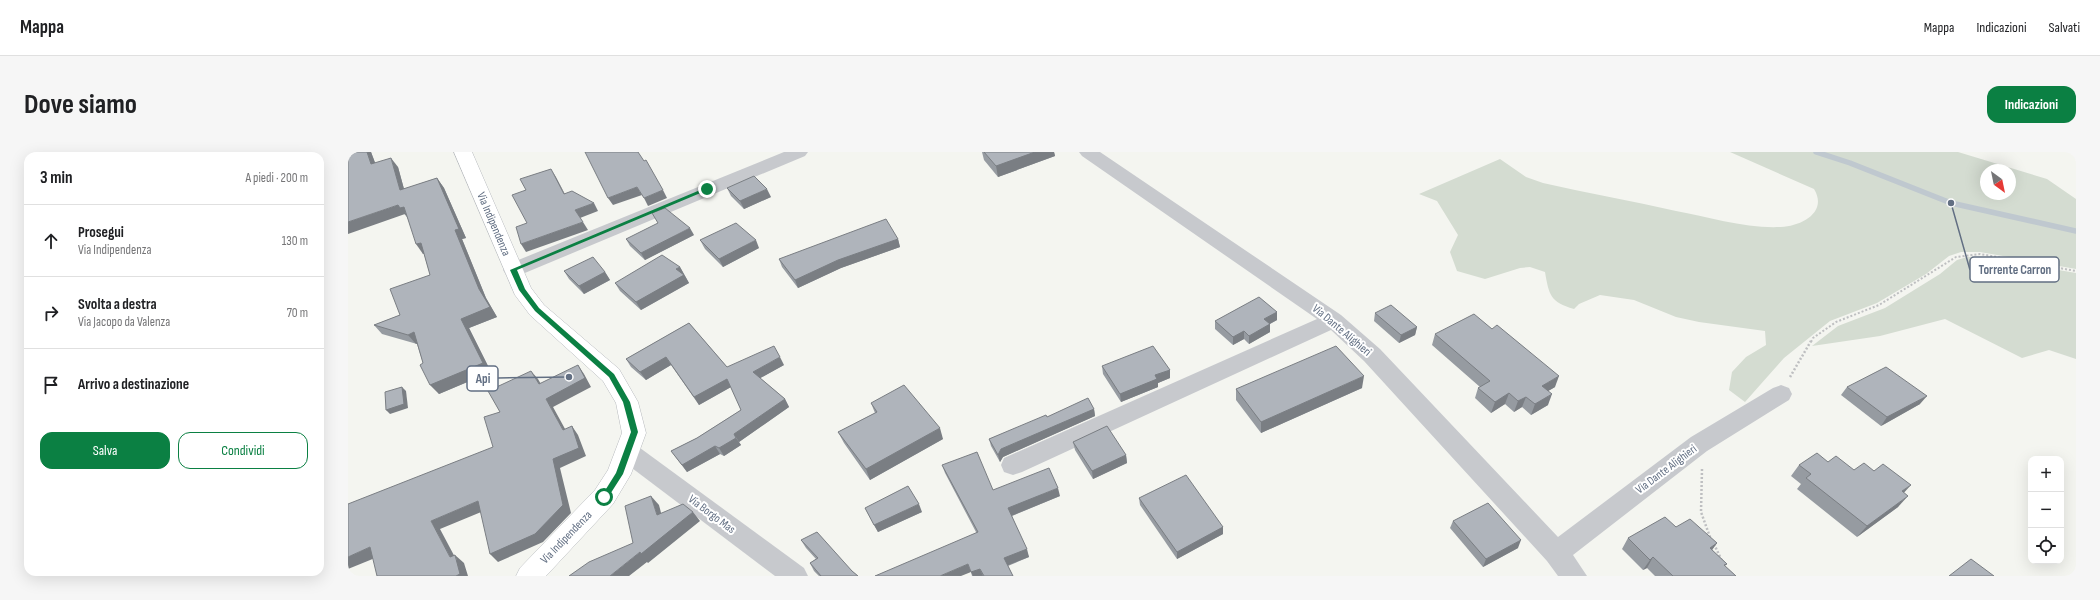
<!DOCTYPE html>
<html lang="it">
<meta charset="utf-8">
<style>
:root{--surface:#fff;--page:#f6f6f6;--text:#202124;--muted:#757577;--line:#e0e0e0;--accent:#0b8043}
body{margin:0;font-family:"Sofia Sans Condensed",sans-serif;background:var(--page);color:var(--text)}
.controls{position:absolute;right:12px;bottom:12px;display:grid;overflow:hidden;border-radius:8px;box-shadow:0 4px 16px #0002}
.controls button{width:36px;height:36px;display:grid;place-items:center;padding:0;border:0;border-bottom:1px solid var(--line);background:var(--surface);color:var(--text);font:20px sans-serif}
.compass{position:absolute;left:1632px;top:12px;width:36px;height:36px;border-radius:50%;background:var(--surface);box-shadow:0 4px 16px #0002;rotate:147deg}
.stop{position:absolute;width:12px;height:12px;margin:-9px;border:3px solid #0b8043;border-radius:50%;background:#fff}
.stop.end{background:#0b8043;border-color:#fff;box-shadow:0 1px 4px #0008}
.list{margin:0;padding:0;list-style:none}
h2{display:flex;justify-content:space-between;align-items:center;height:52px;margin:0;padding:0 16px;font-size:17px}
h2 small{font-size:13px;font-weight:400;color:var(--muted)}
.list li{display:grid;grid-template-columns:26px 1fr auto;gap:12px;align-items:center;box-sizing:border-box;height:72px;padding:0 16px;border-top:1px solid var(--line)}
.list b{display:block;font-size:15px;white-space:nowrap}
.list p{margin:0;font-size:13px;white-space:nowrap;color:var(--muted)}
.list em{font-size:13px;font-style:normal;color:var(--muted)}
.actions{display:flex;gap:8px;padding:12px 16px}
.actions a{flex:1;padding:9px 0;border:1px solid var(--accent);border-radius:12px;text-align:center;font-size:14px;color:var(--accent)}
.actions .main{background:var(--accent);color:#fff}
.icon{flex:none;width:22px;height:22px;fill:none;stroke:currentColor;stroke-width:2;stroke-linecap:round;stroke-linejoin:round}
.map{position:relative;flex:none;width:1728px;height:424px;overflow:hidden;border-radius:12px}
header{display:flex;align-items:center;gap:24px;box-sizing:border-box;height:56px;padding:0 20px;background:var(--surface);border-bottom:1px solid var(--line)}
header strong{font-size:19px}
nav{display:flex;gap:22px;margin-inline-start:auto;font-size:14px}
.intro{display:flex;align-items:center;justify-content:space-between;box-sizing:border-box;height:96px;padding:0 24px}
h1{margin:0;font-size:28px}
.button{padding:10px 18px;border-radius:12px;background:var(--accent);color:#fff;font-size:14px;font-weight:700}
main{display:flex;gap:24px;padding:0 24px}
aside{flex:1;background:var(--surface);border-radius:12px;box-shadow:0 4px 16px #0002}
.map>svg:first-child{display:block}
</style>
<header>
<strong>Mappa</strong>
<nav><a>Mappa</a><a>Indicazioni</a><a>Salvati</a></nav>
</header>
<div class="intro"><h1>Dove siamo</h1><a class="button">Indicazioni</a></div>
<main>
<aside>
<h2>3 min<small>A piedi · 200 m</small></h2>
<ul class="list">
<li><svg class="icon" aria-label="ahead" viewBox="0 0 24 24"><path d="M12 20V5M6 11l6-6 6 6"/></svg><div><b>Prosegui</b><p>Via Indipendenza</p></div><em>130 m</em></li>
<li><svg class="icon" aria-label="right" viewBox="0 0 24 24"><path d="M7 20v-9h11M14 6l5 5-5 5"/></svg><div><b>Svolta a destra</b><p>Via Jacopo da Valenza</p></div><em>70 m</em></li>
<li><svg class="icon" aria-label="arrive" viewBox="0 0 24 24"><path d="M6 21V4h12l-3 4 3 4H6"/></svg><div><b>Arrivo a destinazione</b></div></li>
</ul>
<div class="actions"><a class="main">Salva</a><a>Condividi</a></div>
</aside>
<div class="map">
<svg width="1728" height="424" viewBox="0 0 1728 424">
<rect width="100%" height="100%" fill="#f4f5f0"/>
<!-- green -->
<g fill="#d4dcd1" fill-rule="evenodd">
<path d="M 1382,0 L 1610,0 L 1699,27 L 1728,47 L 1728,117 L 1632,100 L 1613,100 L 1601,104 L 1578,122 L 1529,151 L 1482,169 L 1436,206 L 1397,250 L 1381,238 L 1384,220 L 1398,205 L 1418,193 L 1417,179 L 1351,170 L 1328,165 L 1286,148 L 1252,143 L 1231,152 L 1226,157 C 1202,150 1201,143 1197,120 L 1182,115 L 1172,116 L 1137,127 L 1109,119 L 1102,100 L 1110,83 L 1089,49 L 1071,42 L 1152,7 L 1178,25 L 1195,31 C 1239,41 1284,49 1328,59 C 1360,65 1400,77 1433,75 C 1454,74 1480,60 1466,37 ZM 1638,18 L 1662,18 L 1662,42 L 1638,42 Z"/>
<path d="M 1619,105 L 1635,105 L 1728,121 L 1728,207 L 1701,198 L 1674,206 L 1597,167 L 1532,184 L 1464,194 L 1490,174 L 1537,156 L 1592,122 L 1609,108 Z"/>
</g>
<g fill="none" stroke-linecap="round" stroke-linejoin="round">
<!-- stream -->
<path stroke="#bfc8cf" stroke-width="5.5" d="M 1468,0 L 1502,11 L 1603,51 L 1728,79"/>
<defs>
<path id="major" d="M 106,0 L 124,0 L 183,136 L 196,153 L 271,217 L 290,250 L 298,281 L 283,322 L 265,352 L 198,424 L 168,424 L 172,416 L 247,338 L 260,318 L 274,281 L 268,251 L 255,229 L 182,163 L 167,143 Z"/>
</defs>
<!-- major casing -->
<use href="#major" stroke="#b7babe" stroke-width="1"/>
<!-- path-far1 -->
<path stroke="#bebfc1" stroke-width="2" stroke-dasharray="2 2" stroke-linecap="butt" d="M 1463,190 L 1465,186 L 1488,170 L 1531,153 L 1608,105 L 1632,102 L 1728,119"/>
<!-- path -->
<g stroke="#bebfc1" stroke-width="2.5" stroke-dasharray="2 2" stroke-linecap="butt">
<path d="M 1442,225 L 1463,189"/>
<path d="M 1354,317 L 1353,360 L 1363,388"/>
<path d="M 1366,392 L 1374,409"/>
</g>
<!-- minor -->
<g fill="#c7c9cd" fill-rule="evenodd">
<path d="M 436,0 L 460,0 L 457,4 L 172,123 L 165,125 L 158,123 L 155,118 L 158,113 Z"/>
<path d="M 731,0 L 752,0 L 993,163 L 1032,197 L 1210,385 L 1343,285 L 1425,236 L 1433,233 L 1441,236 L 1444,242 L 1441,248 L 1359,299 L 1225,403 L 1239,424 L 1210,424 L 1199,409 L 1016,209 L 983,178 L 674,320 L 665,323 L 656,320 L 653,313 L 656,306 L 969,167 L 734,4 Z"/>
<path d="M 280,290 L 288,293 L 456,416 L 460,424 L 427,424 L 272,307 L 268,300 L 272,293 Z"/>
</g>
<!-- major -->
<use href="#major" fill="#fff" fill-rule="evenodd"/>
</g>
<!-- wall -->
<g fill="#969ba1">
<path d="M 0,0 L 23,0 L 27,11 L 50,15 L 56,37 L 89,26 L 96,36 L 118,86 L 114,87 L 138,146 L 149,165 L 121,176 L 143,220 L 91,242 L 75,211 L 69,192 L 34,182 L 26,173 L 52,163 L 82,123 L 76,102 L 75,102 L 59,65 Z"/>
<path d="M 634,0 L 706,0 L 707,4 L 650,25 L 636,8 Z"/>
<path d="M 379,36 L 423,45 L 396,57 L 383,44 Z"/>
<path d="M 346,83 L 297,108 L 282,94 L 278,87 Z"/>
<path d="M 550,87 L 552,95 L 493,116 L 450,136 L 434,115 L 431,107 Z"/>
<path d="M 352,88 L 411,96 L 375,115 L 357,97 Z"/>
<path d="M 332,115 L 341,131 L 293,158 L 272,139 L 267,131 Z"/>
<path d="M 216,119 L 257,120 L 262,128 L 236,142 L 221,127 Z"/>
<path d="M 929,160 L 929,168 L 922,172 L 922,180 L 901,192 L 896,187 L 885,193 L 867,177 L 867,169 Z"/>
<path d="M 1027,161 L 1069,175 L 1067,183 L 1051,191 L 1026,169 Z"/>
<path d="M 341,171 L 379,215 L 436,213 L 412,226 L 437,247 L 441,255 L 391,290 L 393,293 L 376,304 L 372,302 L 339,320 L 323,299 L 349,286 L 393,258 L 383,235 L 351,253 L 323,213 L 298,228 L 283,215 L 278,207 Z"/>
<path d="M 1087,182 L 1207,235 L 1200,239 L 1200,253 L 1183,263 L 1174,255 L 1166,260 L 1157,252 L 1143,261 L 1127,246 L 1130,236 L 1132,235 L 1084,193 Z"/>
<path d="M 754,214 L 822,218 L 822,226 L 810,231 L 810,235 L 773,250 L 755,222 Z"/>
<path d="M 1499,235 L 1572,252 L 1533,274 L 1493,243 Z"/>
<path d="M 1014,236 L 913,281 L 888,248 L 888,237 Z"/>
<path d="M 523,251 L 595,287 L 522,328 L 496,291 L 490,280 L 527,261 Z"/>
<path d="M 746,257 L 747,264 L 655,305 L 652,310 L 643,294 L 641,287 L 699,265 Z"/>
<path d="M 725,290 L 778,303 L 779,311 L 745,327 L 727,298 Z"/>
<path d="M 1480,310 L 1506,318 L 1555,341 L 1550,355 L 1509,385 L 1449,337 L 1453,332 L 1443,324 L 1451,313 Z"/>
<path d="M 594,313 L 645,338 L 712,344 L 664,364 L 681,405 L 660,414 L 665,424 L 624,424 L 623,420 L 628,380 L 597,321 Z"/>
<path d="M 791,346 L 875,375 L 875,382 L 829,407 L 792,353 Z"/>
<path d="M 517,356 L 574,360 L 530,380 Z"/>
<path d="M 1105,369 L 1170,396 L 1135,415 L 1102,376 Z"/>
<path d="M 1328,375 L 1369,391 L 1364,398 L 1379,412 L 1377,414 L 1388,424 L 1307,424 L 1299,416 L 1295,418 L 1274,397 L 1280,386 Z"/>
<path d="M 453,388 L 504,419 L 510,424 L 471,424 L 466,419 L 462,411 L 468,407 L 458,396 Z"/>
</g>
<!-- shaded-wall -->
<g fill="#7a7e83">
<path d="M 19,0 L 23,0 L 31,21 L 23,12 Z"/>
<path d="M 687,0 L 706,0 L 707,4 L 650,25 L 648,14 Z"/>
<path d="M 43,6 L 50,15 L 59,48 L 52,38 Z"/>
<path d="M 203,17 L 208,25 L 221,50 L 216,42 Z"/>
<path d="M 89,26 L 96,36 L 118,86 L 114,87 L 138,146 L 149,165 L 121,176 L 143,220 L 91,242 L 82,233 L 113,167 L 107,78 Z"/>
<path d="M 289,35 L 294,43 L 265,53 L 260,46 Z"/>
<path d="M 419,37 L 423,45 L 396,57 L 392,49 Z"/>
<path d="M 315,38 L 319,46 L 300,54 L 296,46 Z"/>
<path d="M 246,51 L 250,59 L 232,66 L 227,58 Z"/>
<path d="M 50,53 L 56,55 L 59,65 L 57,62 L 0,82 L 0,70 Z"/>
<path d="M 235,70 L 240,78 L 178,100 L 173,92 Z"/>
<path d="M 342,76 L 346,83 L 297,108 L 293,101 Z"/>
<path d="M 550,87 L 552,95 L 493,116 L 450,136 L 447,128 L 490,108 Z"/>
<path d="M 408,88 L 411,96 L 375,115 L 371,107 Z"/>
<path d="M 73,91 L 80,100 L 75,102 L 68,92 Z"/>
<path d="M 332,115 L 341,131 L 293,158 L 288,150 L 328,117 Z"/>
<path d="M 257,120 L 262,128 L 236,142 L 231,134 Z"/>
<path d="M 929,160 L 929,168 L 916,175 L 916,167 Z"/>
<path d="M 922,172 L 922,180 L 901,192 L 901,184 Z"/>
<path d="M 1069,175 L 1067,183 L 1051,191 L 1053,183 Z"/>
<path d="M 896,179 L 896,187 L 885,193 L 885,185 Z"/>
<path d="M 66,180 L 74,190 L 68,192 L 60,183 Z"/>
<path d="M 318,205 L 323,213 L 298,228 L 292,220 Z"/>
<path d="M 432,205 L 436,213 L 409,228 L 405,220 Z"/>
<path d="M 230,213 L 236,222 L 243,235 L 205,255 L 222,286 L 215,278 L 198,247 Z"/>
<path d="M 822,218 L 822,226 L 810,231 L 810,235 L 773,250 L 772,242 L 807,223 Z"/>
<path d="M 183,219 L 190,227 L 198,241 L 191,232 Z"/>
<path d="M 1016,224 L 1014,236 L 913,281 L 913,270 Z"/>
<path d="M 1211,224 L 1207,235 L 1190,245 L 1194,234 Z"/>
<path d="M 379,227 L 383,235 L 351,253 L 346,245 Z"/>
<path d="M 54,235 L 58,239 L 60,256 L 42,262 L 38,258 Z"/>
<path d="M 1161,241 L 1157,252 L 1143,261 L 1147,250 Z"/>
<path d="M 1204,242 L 1200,253 L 1183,263 L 1187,252 Z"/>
<path d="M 1579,244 L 1572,252 L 1533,274 L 1539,265 Z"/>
<path d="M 1178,245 L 1174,255 L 1166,260 L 1170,249 Z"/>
<path d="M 437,247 L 441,255 L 391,290 L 386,282 Z"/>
<path d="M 746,257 L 747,264 L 655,305 L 652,310 L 650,303 L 653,297 Z"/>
<path d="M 224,274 L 230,283 L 238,304 L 212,316 L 223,361 L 195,390 L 150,410 L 142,402 L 205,307 Z"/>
<path d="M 592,276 L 595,287 L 522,328 L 518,317 Z"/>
<path d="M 388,286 L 393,293 L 376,304 L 371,296 Z"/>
<path d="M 367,294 L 372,302 L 339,320 L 334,313 Z"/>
<path d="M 778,303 L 779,311 L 745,327 L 744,319 Z"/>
<path d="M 1563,333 L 1553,344 L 1554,339 Z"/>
<path d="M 710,336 L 712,344 L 663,364 L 660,356 Z"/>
<path d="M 303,344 L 311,353 L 316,372 L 309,363 Z"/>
<path d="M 1560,344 L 1550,355 L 1509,385 L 1519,374 Z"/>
<path d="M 130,349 L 138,358 L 92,377 L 109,409 L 107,403 L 116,411 L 120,424 L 108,424 L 102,405 L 83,369 Z"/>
<path d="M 571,352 L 574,360 L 530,380 L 526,373 Z"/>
<path d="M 345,360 L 352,369 L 300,411 L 299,410 L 281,424 L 262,424 L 292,400 Z"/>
<path d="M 875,375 L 875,382 L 829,407 L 829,400 Z"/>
<path d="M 1173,388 L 1170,396 L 1135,415 L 1138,407 Z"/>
<path d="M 1369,391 L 1361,402 L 1362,396 Z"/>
<path d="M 22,395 L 32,404 L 0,417 L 0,405 Z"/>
<path d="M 679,397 L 681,405 L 658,414 L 656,406 Z"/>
<path d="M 1305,405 L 1299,416 L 1295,418 L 1302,408 Z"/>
<path d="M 620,412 L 623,420 L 613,424 L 592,424 Z"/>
<path d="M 632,417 L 635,424 L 625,424 L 623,420 Z"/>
</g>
<!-- building -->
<g fill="#afb4bb" stroke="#7a7e83">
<path d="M 0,0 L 19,0 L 23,12 L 43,6 L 52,38 L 89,26 L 111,77 L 107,78 L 131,137 L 142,155 L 113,167 L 135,211 L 82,233 L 72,213 L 75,211 L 66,180 L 60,183 L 26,173 L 52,163 L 42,137 L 82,123 L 73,91 L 68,92 L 56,55 L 52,56 L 50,53 L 0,70 Z"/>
<path d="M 237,0 L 290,0 L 296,9 L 298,8 L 315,38 L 296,46 L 289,35 L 260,46 Z"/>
<path d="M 636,0 L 687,0 L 648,14 Z"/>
<path d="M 203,17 L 216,42 L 224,39 L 246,51 L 227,58 L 235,70 L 173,92 L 168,75 L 179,71 L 164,43 L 178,38 L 172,27 Z"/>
<path d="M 406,24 L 419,37 L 392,49 L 379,36 Z"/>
<path d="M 317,56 L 342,76 L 293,101 L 278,87 L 310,71 L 304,61 Z"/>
<path d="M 538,67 L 550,87 L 490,108 L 447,128 L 431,107 Z"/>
<path d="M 388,71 L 408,88 L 371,107 L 352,88 Z"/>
<path d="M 314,103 L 332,115 L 328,117 L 336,123 L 288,150 L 267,131 Z"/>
<path d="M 245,105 L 257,120 L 231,134 L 216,119 Z"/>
<path d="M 911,145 L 929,160 L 916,167 L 922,172 L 901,184 L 896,179 L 885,185 L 867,169 Z"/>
<path d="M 1043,153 L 1069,175 L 1053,183 L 1027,161 Z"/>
<path d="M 1126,162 L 1144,177 L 1149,173 L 1211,224 L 1194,234 L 1204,242 L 1187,252 L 1178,245 L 1170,249 L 1161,241 L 1147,250 L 1130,236 L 1142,229 L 1087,182 Z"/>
<path d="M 341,171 L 379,215 L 426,194 L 432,205 L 405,220 L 437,247 L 386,282 L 388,286 L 371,296 L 367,294 L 334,313 L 323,299 L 349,286 L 393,258 L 379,227 L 346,245 L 318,205 L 292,220 L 278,207 Z"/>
<path d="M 805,194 L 822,218 L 807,223 L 809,227 L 772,242 L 754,214 Z"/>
<path d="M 988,194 L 1016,224 L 913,270 L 888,237 Z"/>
<path d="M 230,213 L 237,226 L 198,247 L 215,278 L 224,274 L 231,296 L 205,307 L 215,353 L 187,382 L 142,402 L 130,349 L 83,369 L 102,405 L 107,403 L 112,422 L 108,424 L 29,424 L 22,395 L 0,405 L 0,352 L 145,295 L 136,265 L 152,260 L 140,239 L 183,219 L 191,232 Z"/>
<path d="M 1538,215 L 1579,244 L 1539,265 L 1499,235 Z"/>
<path d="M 556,233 L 592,276 L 518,317 L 490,280 L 529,260 L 523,251 Z"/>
<path d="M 54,235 L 56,252 L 38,258 L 37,240 Z"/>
<path d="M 740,246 L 746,257 L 653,297 L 650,303 L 641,287 L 698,263 L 699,265 Z"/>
<path d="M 759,274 L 778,303 L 744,319 L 725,290 Z"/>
<path d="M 629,300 L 645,338 L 701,316 L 710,336 L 660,356 L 679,397 L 656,406 L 665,424 L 636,424 L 632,417 L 623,420 L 620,412 L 592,424 L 527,424 L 630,380 L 594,313 Z"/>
<path d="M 1469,301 L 1480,310 L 1488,304 L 1506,318 L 1516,311 L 1526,319 L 1535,312 L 1563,333 L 1554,339 L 1560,344 L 1519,374 L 1458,326 L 1463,322 L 1451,313 Z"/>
<path d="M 838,323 L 875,375 L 829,400 L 791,346 Z"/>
<path d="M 560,334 L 571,352 L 526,373 L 517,356 Z"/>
<path d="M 303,344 L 309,363 L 335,352 L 345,360 L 293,402 L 292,400 L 262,424 L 221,424 L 241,410 L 285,391 L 277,354 Z"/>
<path d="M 1140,351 L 1173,388 L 1138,407 L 1105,369 Z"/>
<path d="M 1317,365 L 1328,375 L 1342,367 L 1369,391 L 1362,396 L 1379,412 L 1376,413 L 1388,424 L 1325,424 L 1305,405 L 1302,408 L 1280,386 Z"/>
<path d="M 469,380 L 504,419 L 510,424 L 473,424 L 462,411 L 470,406 L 453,388 Z"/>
<path d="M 1623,407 L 1646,424 L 1601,424 Z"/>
</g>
<!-- route -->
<path fill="#0b8043" d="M 357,36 L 362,37 L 169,118 L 177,137 L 191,156 L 266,222 L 282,250 L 290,280 L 275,322 L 259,347 L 256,348 L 253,345 L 268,321 L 283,280 L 275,250 L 261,225 L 187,159 L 171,138 L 162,118 Z"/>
<g text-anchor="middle" stroke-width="4" stroke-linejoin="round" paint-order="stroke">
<!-- street labels -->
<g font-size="12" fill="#626f83" stroke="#fff">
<text transform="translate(146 72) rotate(67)" y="4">Via Indipendenza</text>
<text transform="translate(994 178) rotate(40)" y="4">Via Dante Alighieri</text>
<text transform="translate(1318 317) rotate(-37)" y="4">Via Dante Alighieri</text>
<text transform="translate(364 362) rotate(37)" y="4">Via Borgo Mas</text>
<text transform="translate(218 385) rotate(-46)" y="4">Via Indipendenza</text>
</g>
</g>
<!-- callouts -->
<path fill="none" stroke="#626f83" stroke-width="1.5" d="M1603 51L1622 118M221 225L150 226"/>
<g fill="#626f83" stroke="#fff" stroke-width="1.5">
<circle cx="1603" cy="51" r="4"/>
<circle cx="221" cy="225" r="4"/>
</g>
<g fill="#fff" stroke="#626f83" stroke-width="1.5">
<rect x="1622" y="105" width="89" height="25" rx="4"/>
<rect x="119" y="214" width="31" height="25" rx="4"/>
</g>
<g font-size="13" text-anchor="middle" font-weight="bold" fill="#626f83">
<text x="1667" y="122">Torrente Carron</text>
<text x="135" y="231">Api</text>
</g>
</svg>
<div class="controls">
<button>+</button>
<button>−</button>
<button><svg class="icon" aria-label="locate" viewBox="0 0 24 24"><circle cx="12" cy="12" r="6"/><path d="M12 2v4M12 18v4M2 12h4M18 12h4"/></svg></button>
</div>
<svg class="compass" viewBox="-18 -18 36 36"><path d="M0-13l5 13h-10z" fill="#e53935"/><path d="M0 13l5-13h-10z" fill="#757577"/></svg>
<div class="stop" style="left:256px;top:345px"></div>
<div class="stop end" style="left:359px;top:37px"></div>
</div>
</main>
